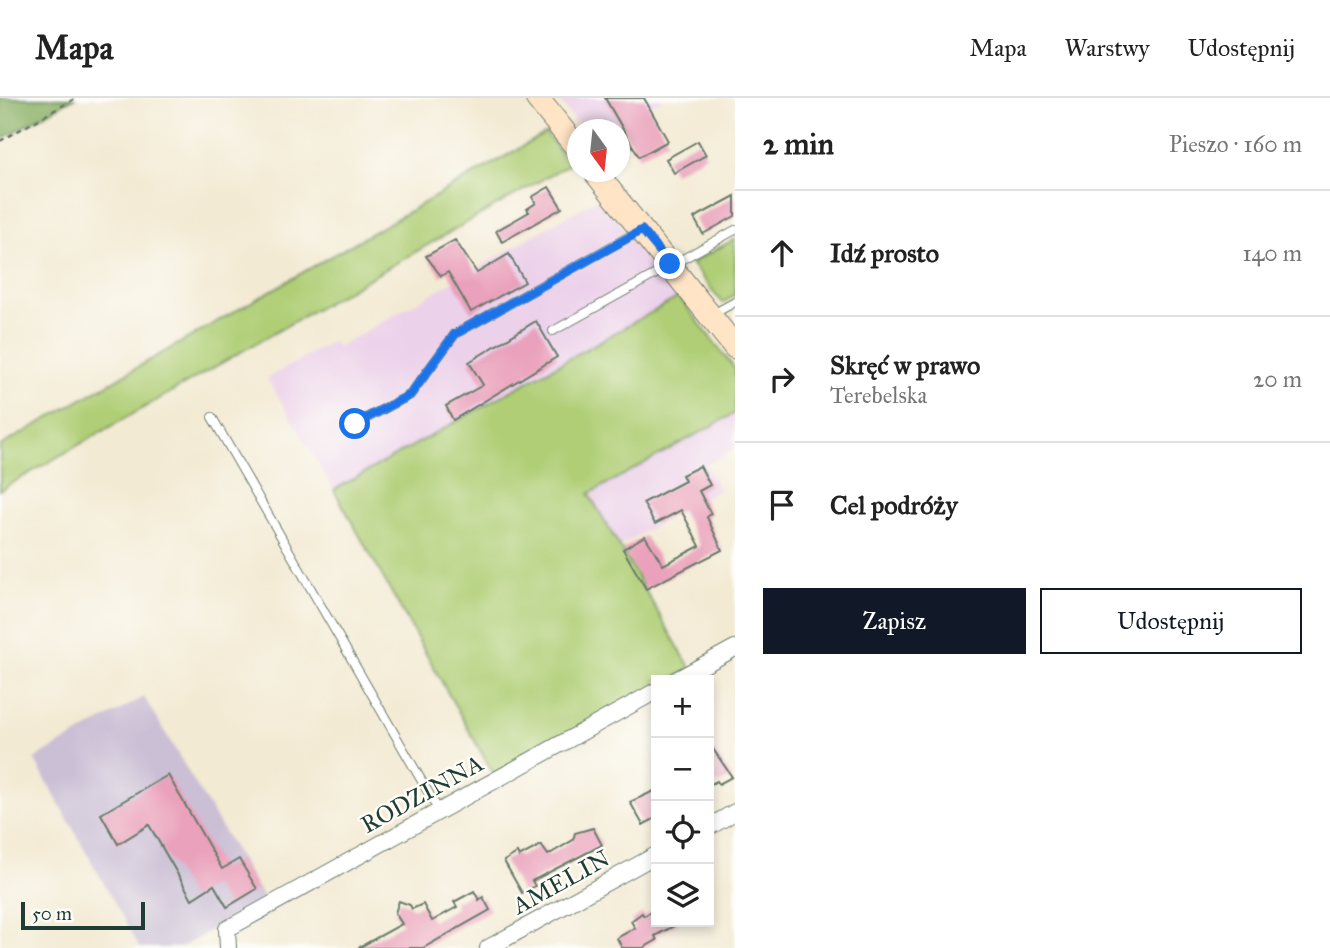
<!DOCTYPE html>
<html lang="pl">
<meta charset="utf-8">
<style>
:root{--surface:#fff;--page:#f6f6f6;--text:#222;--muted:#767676;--line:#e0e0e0;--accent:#111827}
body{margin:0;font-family:"IM FELL Great Primer",serif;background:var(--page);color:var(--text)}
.controls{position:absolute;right:21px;bottom:21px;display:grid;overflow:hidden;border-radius:0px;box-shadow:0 4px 10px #0003}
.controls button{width:63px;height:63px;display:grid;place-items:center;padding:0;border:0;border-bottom:2px solid var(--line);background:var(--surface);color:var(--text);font:35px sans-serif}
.compass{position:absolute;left:567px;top:21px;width:63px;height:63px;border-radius:50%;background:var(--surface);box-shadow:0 4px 10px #0003;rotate:165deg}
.scale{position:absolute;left:21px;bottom:18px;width:124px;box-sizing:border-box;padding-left:7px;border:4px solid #1f3d34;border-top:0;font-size:19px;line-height:24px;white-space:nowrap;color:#1f3d34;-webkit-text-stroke:5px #fdfcf7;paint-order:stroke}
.stop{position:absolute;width:21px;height:21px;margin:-16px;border:5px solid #1a73e8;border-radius:50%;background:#fff}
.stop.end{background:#1a73e8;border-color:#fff;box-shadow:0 2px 7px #0008}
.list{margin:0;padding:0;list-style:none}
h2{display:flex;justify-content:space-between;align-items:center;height:91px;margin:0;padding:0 28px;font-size:30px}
h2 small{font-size:23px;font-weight:400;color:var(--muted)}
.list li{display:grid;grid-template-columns:46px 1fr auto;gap:21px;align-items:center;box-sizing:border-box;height:126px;padding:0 28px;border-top:2px solid var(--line)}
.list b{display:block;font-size:26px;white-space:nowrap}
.list p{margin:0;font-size:23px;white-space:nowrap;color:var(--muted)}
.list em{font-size:23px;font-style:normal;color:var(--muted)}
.actions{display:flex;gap:14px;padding:21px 28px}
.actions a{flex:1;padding:16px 0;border:2px solid var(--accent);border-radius:0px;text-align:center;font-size:24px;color:var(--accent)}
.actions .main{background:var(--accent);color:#fff}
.icon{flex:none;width:38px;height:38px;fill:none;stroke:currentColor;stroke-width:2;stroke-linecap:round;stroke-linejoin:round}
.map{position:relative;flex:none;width:735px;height:850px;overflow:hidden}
header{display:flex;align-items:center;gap:42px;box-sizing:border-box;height:98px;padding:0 35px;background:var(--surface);border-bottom:2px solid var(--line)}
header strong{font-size:33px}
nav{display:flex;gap:38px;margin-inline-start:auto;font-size:24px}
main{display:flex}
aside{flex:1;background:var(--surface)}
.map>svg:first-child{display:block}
</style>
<header>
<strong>Mapa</strong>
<nav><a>Mapa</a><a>Warstwy</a><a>Udostępnij</a></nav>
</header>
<main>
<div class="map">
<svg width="735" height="850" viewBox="0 0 735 850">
<rect width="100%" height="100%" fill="#fdfcf7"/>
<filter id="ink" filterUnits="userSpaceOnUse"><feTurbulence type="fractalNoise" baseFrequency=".0143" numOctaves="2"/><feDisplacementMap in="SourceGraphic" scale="14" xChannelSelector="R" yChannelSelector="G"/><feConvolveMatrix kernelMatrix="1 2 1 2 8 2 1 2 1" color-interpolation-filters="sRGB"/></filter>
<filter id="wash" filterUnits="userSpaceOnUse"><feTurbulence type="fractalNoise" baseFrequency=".00686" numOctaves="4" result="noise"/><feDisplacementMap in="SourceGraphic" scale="28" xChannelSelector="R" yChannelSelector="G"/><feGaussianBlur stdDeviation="1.57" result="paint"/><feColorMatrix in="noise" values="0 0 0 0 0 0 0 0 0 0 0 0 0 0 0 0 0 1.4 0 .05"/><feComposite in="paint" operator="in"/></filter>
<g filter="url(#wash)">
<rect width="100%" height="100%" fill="#f3ead3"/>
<!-- built -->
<g fill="#ecd1ea">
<path d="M 557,0 L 665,0 L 606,32 L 582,31 Z"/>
<path d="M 599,100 L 679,199 L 334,392 L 267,280 L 333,243 L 338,249 Z"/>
<path d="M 735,315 L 735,350 L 706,367 L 719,392 L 619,448 L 589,396 Z"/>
</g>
<!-- industrial -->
<path fill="#cbbfd5" d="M 144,599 L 264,801 L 180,850 L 140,850 L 34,661 Z"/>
<!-- green -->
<g fill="#afce75" stroke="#678654" stroke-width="2">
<path d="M 546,35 L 569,66 L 0,392 L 0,348 Z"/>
<path d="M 735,141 L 735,197 L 722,205 L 691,165 Z"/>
<path d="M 679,199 L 735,271 L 735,315 L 589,396 L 691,571 L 670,582 L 656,582 L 656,589 L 494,677 L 334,392 Z"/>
</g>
<!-- forest -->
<path fill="#8bb166" stroke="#55774d" stroke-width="2" d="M 0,0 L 74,0 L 0,42 Z"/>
<g id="blocks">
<!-- building -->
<g fill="#eaa1bb">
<path d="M 605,0 L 644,0 L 668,43 L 639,59 Z"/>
<path d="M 698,43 L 706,57 L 674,75 L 666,61 Z"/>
<path d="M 549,89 L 562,110 L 502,144 L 496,133 L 529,114 L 527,111 L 536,105 L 532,99 Z"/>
<path d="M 735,98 L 735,118 L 703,136 L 694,120 Z"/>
<path d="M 455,142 L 477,175 L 509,156 L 525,184 L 471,214 L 448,174 L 441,178 L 426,158 Z"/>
<path d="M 536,223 L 557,259 L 453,322 L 446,308 L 483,287 L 469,264 Z"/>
<path d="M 700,368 L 710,387 L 699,393 L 711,416 L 707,419 L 722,452 L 646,491 L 623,451 L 645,438 L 663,467 L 700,448 L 681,412 L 655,426 L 643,405 L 685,383 L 682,377 Z"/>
<path d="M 709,645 L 732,679 L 719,686 L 717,683 L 709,687 Z"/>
<path d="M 168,677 L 222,771 L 239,761 L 257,791 L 227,809 L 214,787 L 192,801 L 149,727 L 118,746 L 101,716 Z"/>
<path d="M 656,692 L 656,720 L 643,727 L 630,704 Z"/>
<path d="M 593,730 L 602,747 L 532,783 L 535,788 L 522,795 L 504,763 L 517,755 L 519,759 L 541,747 L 548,757 L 573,742 L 575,735 Z"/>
<path d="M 474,793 L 479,802 L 483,799 L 490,812 L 423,850 L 358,850 L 402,826 L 395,815 L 399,803 L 410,807 L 412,811 L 423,806 L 432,823 L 457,809 L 454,804 Z"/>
<path d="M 651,814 L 656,824 L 681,824 L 655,838 L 657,842 L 643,850 L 622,850 L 617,840 L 635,830 L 631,823 L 642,815 L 644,818 Z"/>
</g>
</g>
</g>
<g filter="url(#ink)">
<use href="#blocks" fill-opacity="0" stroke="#697a6c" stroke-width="2"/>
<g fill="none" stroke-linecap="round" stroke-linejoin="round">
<defs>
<g id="lane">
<path d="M 713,216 L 735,204"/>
<path d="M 553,233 L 735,132"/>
<path d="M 212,319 L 439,713"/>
<path d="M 355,326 L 410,297 L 455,236 L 639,133"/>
</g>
<g id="street">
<path d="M 676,582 L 735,550"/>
<path d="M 709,729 L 735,714"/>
<path d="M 228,850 L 227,831 L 656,593"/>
<path d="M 488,850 L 656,757"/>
</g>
<g id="secondary">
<path d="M 537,0 L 578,51"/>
<path d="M 595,74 L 735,249"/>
</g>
</defs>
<!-- lane casing -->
<use href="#lane" stroke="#697a6c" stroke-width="10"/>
<!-- street casing -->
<use href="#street" stroke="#697a6c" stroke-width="18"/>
<!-- secondary casing -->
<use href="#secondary" stroke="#697a6c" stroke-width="25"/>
<!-- path -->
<path stroke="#697a6c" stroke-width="2.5" stroke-dasharray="5 5" stroke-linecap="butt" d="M 0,43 L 76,0"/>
<!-- lane -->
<use href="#lane" stroke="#fff" stroke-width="8"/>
<!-- street -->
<use href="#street" stroke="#fff" stroke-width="16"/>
<!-- secondary -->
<use href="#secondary" stroke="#ffe4c6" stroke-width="23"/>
</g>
</g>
<g fill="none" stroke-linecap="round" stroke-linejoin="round" filter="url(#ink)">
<!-- route -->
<path stroke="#1a73e8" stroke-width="9" d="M 355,326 L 410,297 L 455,236 L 642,132 L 670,166"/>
</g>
<g text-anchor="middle" stroke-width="5" stroke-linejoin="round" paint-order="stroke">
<!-- street labels -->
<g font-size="24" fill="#1f3d34" stroke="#fdfcf7">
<text transform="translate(422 696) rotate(-29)" y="8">RODZINNA</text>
<text transform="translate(561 784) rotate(-29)" y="8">AMELIN</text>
</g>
</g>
</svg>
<div class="controls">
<button>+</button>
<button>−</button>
<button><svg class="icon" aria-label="locate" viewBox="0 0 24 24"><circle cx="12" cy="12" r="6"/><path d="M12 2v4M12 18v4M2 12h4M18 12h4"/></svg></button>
<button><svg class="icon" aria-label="layers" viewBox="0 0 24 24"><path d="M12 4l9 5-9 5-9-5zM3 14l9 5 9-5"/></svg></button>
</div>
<svg class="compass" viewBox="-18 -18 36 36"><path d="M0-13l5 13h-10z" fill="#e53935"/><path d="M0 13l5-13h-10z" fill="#767676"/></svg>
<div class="scale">50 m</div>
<div class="stop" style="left:355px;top:326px"></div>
<div class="stop end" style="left:670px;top:166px"></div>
</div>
<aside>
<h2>2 min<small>Pieszo · 160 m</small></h2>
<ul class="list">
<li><svg class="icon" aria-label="ahead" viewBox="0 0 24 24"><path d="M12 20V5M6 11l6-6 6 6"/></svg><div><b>Idź prosto</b></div><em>140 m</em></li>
<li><svg class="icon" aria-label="right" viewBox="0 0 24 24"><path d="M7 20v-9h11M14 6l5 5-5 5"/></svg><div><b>Skręć w prawo</b><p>Terebelska</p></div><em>20 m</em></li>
<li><svg class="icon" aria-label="arrive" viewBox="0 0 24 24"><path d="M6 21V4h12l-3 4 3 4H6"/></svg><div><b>Cel podróży</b></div></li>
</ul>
<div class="actions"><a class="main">Zapisz</a><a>Udostępnij</a></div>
</aside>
</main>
